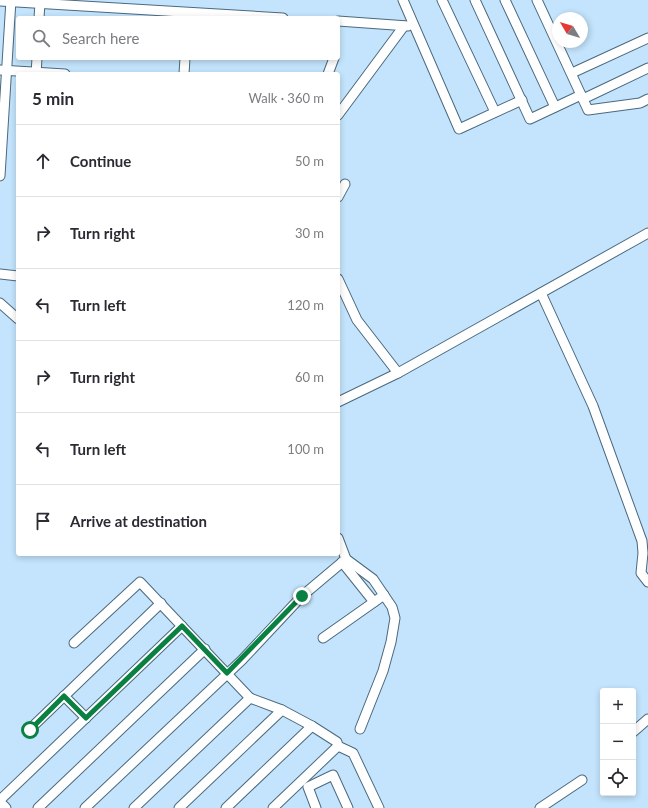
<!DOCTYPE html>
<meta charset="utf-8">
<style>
:root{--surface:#fff;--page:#f2f2f3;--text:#2b2b33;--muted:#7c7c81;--line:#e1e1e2}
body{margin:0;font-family:Lato,sans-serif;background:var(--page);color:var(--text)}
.controls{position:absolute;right:12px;bottom:12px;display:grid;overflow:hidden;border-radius:4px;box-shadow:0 2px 6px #0003}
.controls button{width:36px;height:36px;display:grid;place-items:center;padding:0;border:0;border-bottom:1px solid var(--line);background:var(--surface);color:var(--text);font:20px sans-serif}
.compass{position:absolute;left:552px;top:12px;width:36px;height:36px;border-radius:50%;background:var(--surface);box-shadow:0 2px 6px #0003;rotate:308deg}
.stop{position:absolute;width:12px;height:12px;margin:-9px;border:3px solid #0b8043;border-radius:50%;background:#fff}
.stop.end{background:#0b8043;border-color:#fff;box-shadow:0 1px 4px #0008}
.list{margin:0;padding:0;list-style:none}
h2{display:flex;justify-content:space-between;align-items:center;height:52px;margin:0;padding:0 16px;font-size:17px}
h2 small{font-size:13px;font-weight:400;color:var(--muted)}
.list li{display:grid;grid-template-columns:26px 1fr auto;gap:12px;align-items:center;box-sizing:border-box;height:72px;padding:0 16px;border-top:1px solid var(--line)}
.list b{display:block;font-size:15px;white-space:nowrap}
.list em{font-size:13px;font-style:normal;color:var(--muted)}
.icon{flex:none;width:22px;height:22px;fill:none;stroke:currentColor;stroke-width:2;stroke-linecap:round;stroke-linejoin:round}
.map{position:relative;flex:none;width:648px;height:808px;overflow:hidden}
.search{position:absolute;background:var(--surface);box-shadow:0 2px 6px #0003;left:16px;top:16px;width:324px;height:44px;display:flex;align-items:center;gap:10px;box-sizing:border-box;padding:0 14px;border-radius:4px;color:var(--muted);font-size:15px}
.panel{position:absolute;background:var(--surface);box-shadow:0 2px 6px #0003;left:16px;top:72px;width:324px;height:484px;border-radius:4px}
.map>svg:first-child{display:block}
</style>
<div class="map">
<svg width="648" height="808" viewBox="0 0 648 808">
<rect width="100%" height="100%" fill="#c3e4fc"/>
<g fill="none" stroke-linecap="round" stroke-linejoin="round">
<defs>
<g id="minor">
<path d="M 403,0 L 459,129 L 522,100"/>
<path d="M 442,0 L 495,112"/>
<path d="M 475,0 L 530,119 L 581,95"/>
<path d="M 505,0 L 555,107"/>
<path d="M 537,0 L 588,110 L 640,103 L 648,99"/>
<path d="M 0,1 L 283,18"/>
<path d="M 39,18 L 40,3"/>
<path d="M 338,21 L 408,26"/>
<path d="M 0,70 L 65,74"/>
<path d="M 572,73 L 648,38"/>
<path d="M 36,74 L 37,58"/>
<path d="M 184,74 L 185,58"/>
<path d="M 328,74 L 334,58"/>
<path d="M 583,99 L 648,68"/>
<path d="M 338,115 L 404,26"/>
<path d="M 0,176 L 11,0"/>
<path d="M 338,197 L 345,184"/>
<path d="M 0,274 L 18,276"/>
<path d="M 338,279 L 357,320 L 398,373"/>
<path d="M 541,293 L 593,406 L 642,541 L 643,553 L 641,573 L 648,582"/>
<path d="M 0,303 L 18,319"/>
<path d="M 338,402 L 398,373 L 648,233"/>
<path d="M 338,538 L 346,559 L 373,579 L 392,607 L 395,618 L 391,642 L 383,671 L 360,729"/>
<path d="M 342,562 L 374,602"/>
<path d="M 323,638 L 384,595"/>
<path d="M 74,643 L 140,582 L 250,698 L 282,710 L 312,726 L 337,742 L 338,746 L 273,808"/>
<path d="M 64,696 L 86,718"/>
<path d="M 30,729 L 161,603"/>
<path d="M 633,732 L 648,719"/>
<path d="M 338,746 L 353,753 L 379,808"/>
<path d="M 0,800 L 182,626"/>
<path d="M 0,802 L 6,808"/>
<path d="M 38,808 L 205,649"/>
<path d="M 85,808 L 242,660 L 302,596 L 346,559"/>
<path d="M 134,808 L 250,698"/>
<path d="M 179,808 L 282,710"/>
<path d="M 226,808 L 312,726"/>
<path d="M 316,808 L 308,787 L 333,775 L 348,808"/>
<path d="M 540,808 L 582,780"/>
</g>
</defs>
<!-- minor casing -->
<use href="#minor" stroke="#4b697e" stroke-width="11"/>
<!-- minor -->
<use href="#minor" stroke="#fff" stroke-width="9"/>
</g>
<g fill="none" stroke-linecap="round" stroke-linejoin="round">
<!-- route -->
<path stroke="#0b8043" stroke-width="5" d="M 30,730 L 64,696 L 86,718 L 182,626 L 227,673 L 302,596"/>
</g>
</svg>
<div class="controls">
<button>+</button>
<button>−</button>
<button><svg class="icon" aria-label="locate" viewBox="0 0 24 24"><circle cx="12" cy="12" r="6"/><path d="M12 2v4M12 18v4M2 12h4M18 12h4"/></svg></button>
</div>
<svg class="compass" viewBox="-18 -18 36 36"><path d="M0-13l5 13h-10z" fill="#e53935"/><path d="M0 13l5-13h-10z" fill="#7c7c81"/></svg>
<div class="stop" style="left:30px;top:730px"></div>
<div class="stop end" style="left:302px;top:596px"></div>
<div class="search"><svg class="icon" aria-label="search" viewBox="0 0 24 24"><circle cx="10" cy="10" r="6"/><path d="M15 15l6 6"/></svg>Search here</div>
<section class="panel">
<h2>5 min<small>Walk · 360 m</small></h2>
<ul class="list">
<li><svg class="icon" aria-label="ahead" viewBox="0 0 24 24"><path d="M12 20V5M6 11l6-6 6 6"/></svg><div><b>Continue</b></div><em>50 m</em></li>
<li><svg class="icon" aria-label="right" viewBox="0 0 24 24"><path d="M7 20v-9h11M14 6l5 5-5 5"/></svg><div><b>Turn right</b></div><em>30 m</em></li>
<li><svg class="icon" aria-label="left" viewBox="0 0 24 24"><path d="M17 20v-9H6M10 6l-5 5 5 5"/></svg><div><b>Turn left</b></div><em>120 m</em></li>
<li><svg class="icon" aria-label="right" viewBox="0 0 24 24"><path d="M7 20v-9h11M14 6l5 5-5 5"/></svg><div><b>Turn right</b></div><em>60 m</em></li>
<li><svg class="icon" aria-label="left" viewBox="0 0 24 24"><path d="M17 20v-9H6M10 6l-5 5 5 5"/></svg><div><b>Turn left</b></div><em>100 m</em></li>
<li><svg class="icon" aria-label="arrive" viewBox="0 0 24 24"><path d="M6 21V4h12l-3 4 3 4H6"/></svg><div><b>Arrive at destination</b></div></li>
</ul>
</section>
</div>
